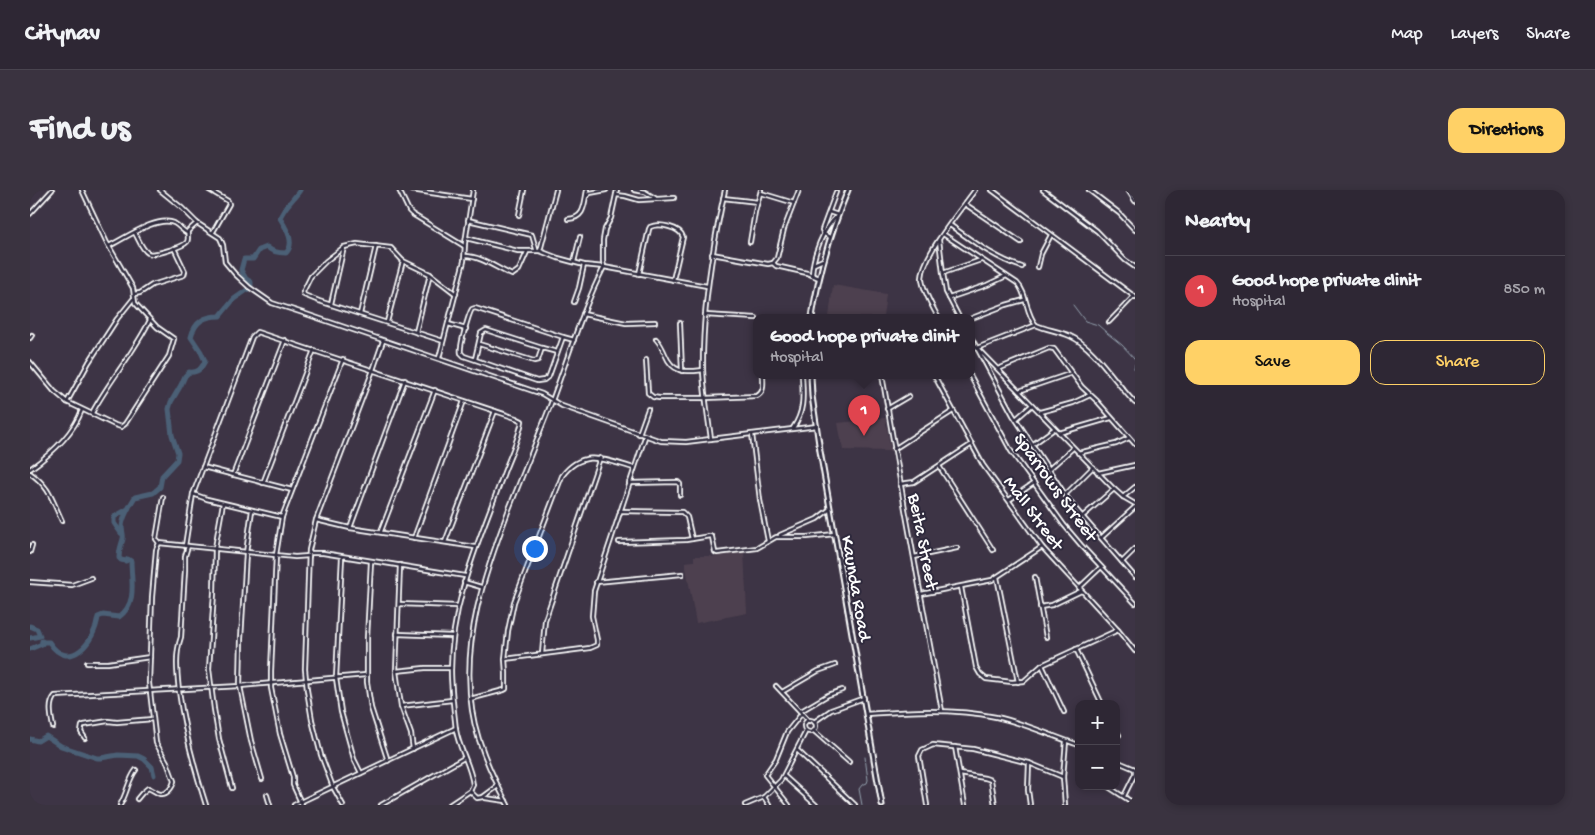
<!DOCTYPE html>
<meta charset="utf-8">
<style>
:root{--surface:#2e2734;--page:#3a3340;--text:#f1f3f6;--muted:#a7a5ac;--line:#49444f;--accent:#ffd166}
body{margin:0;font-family:"Gochi Hand",sans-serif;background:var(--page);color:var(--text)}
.controls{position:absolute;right:15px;bottom:15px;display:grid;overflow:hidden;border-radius:10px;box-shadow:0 2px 8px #0003}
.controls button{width:45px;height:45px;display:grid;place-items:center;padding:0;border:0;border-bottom:1px solid var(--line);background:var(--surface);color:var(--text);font:25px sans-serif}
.you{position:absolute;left:504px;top:358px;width:18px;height:18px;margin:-12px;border:4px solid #fff;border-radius:50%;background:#1a73e8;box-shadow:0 0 0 8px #1a73e833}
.badge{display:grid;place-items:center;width:32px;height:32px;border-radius:50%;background:var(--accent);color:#fff;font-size:16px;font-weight:700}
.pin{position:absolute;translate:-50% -41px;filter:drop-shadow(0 1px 2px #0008)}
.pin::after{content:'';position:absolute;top:26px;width:18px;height:15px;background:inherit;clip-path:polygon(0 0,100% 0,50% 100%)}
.popup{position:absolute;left:723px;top:124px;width:222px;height:65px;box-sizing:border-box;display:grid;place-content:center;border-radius:10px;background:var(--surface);filter:drop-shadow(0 1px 4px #0005);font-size:16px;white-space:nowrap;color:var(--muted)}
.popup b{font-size:19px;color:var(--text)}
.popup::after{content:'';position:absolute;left:50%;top:100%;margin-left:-10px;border:10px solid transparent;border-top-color:var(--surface)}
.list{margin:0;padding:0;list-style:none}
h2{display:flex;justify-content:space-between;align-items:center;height:65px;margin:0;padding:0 20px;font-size:21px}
h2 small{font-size:16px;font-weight:400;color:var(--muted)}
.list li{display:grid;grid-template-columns:32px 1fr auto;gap:15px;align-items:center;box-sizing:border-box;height:70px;padding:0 20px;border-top:1px solid var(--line)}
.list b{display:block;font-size:19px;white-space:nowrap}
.list p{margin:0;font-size:16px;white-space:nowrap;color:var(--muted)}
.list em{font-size:16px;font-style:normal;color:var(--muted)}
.actions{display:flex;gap:10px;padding:15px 20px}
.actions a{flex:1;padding:11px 0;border:1px solid var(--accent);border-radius:15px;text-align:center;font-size:18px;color:var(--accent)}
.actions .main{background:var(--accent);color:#111}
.map{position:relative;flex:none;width:1105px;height:615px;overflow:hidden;border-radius:15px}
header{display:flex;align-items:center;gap:30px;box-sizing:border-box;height:70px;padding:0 25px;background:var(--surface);border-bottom:1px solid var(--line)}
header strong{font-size:24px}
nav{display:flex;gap:28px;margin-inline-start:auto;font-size:18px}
.intro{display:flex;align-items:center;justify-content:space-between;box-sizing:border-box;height:120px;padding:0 30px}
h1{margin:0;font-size:35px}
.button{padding:12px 22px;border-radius:15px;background:var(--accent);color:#111;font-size:18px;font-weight:700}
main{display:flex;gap:30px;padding:0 30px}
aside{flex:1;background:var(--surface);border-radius:15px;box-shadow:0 2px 8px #0003}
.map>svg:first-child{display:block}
</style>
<header>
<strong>Citynav</strong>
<nav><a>Map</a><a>Layers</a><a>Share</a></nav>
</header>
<div class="intro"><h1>Find us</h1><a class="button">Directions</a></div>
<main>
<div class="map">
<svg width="1105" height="615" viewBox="0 0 1105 615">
<rect width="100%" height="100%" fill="#3d3445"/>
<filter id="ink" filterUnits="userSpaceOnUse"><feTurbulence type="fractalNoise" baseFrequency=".02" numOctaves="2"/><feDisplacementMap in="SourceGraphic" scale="10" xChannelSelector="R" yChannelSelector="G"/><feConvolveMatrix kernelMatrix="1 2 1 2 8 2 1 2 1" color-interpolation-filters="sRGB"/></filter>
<g filter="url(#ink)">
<!-- built -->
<g fill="#4e414f">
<path d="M 803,95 L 856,104 L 853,127 L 799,127 Z"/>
<path d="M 855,228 L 861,261 L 813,260 L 808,233 Z"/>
<path d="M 714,361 L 717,423 L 666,433 L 655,372 L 664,371 L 664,366 L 681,366 L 682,367 Z"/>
</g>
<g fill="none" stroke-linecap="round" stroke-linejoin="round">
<!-- stream -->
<g stroke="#93a0ad" stroke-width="1">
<path d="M 1043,115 L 1055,131 L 1068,135 L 1077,143 L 1092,155 L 1105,169"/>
<path d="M 1105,174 L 1104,178 L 1105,180"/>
<path d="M 832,615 L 829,599 L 832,595 L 837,593 L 838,590 L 835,567"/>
</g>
<!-- river -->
<g stroke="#4b6076" stroke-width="5">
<path d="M 91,343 L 84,333 L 84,327 L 98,319"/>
<path d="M 0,436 L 7,439 L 10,446 L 0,448"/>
<path d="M 12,452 L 19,452 C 39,483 65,452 68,427 L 73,425 L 89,427 C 108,413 101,391 101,371 L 98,369 L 96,371 L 91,370 L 89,368 C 89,360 91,356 93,349 C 94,345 92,341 92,337 C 92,328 100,315 105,307 L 123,303 L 130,297 L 132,286 L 147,270 L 148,263 L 142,245 L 139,219 L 141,212 L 151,195 L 155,186 L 159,182 C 168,183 171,179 175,171 L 171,162 L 161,147 C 165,131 175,126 190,126 L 204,109 L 217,100 L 221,95 L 221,92 L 216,89 L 211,80 L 214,69 L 223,69 L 229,60 L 237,57 C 242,62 249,63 256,63 C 266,53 256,38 250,28 C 253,18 264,9 270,0"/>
<path d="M 0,459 L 12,454 L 12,451"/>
<path d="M 0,549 L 8,551 L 16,546 L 31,556 L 67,568 L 71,568 L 88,565 L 108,566 L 114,569 L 122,577 L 124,585"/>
</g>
<defs>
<g id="minor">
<path d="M 130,0 L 152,18 L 167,33 L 190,48 L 193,55 L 195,72 L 205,84 L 219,97 L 242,113 L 270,122 L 512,204 L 532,216 L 631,251 L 656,252 L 787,236"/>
<path d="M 179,0 L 198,11 L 199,14 L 183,42"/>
<path d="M 369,0 L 379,21 L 382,24 L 434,56"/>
<path d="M 381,0 L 442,9"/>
<path d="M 604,0 L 615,2 L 625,8"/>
<path d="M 962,0 L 1105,107"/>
<path d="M 1013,0 L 1067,41 L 1095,70 L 1105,77"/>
<path d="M 1059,0 L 1089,23 L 1105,40"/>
<path d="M 1098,0 L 1105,11"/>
<path d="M 731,3 L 764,13"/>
<path d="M 586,5 L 595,6 L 609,10 L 644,8"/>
<path d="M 557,6 L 560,3 L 576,0"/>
<path d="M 693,8 L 728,12"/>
<path d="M 935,14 L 991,52"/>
<path d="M 0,24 L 22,0"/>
<path d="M 489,25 L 494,0"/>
<path d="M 538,29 C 555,28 554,15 557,0"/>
<path d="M 438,30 L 502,45 L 506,59"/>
<path d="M 920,35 C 944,52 964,68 992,77"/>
<path d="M 105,43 C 108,48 112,60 118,63 C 123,66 153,57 157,52 C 159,49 157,44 158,41 L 167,33"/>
<path d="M 913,44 L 987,93 C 998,104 995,123 1006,135 C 1017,140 1029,141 1040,146 C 1065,157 1086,194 1105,213"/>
<path d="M 800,47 L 794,44 L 792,40 L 806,2"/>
<path d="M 436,48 L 488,61 L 510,61 L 528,68 L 554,75 L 574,77 L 677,96"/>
<path d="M 909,50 L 913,83 L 916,102 L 929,127"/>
<path d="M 720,52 L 725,22 L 731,0"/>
<path d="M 79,56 C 94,49 127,25 144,33 C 149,36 152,40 157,43"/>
<path d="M 510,61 L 526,0"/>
<path d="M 682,64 L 738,74 L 743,73 L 747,68 L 754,39 L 769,0"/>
<path d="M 435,66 C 452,66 467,79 482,85 L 489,80 L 497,62"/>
<path d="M 544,72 L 550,47"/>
<path d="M 743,73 L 746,76 L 777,83 L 789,88"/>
<path d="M 784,74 L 793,70"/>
<path d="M 1008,77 L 1011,64 L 1021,45"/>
<path d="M 913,83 L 951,70"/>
<path d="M 609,84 L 619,39 L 620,37 C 629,33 650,37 653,47 L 643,90"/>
<path d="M 782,85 C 783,64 793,39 808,25 L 799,22"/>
<path d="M 104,104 L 110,103 L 122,95 L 154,85 L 155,81 L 144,58"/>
<path d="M 919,108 L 957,95 L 976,86"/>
<path d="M 544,112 L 549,98 L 554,75"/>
<path d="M 301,114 L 314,57"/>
<path d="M 445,118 L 533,147 L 519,186 L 514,190 L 507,191 L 434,166 C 433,165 432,164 431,163 C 429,157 439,123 442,119 Z"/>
<path d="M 330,124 L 346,56"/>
<path d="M 553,124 L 596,133 L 625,132"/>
<path d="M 675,125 L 726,128"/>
<path d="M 908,127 C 903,118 892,98 892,88 C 893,64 930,21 945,0"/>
<path d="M 942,128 L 976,115 L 994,110"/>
<path d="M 357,132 L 373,71"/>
<path d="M 1079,132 L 1104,106"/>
<path d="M 650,133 L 652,181"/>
<path d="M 418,134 L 436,139"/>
<path d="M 1006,135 L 947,158 L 983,225 L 1034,303 L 1044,317 L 1105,387"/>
<path d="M 386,142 L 400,84"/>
<path d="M 533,147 L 544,150"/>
<path d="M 0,148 L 2,145"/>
<path d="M 626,149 C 631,154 632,158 635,164 C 643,184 655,182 673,180"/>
<path d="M 942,149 L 947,158 L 1084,299 L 1093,307 L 1105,314"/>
<path d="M 413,151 L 289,111 L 274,105 L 273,102 L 281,86 L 296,71 L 314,57 L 327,54 L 361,58 L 373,71 L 400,84 L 426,104"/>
<path d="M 512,158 L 527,162"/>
<path d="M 409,168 L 434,71 L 435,53 L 443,0"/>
<path d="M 445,169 L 451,143 L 456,140 L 512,158 L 508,170 L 504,171 L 449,154"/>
<path d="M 616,170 L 618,203 L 623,207 L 629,208 L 675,208 L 727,206 C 735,202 733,193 733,185"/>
<path d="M 0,172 L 24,201 L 37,212 L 85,235 L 91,237 L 95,234 L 139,166 L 144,149 L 127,137 L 105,113 L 103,98 L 77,53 L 52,0"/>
<path d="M 968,179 L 1019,158 L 1024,159 L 1052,197 L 1067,211 L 1105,254"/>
<path d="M 852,185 L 875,319 L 912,521"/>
<path d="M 904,185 L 953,275 L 1012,357 L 1088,440 L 1105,461"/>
<path d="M 940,185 L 981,261 L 1034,335 L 1051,355 L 1105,413"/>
<path d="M 989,201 L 1042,183"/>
<path d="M 37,212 L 59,172 L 87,129 L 103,109"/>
<path d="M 857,219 L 879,206"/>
<path d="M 1010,222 L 1043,213 L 1060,205"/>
<path d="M 62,223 C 79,191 104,163 120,130"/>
<path d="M 986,229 L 1002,215"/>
<path d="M 763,238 C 775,221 773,205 772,185"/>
<path d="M 1029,243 L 1081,228"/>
<path d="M 609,244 L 618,219"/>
<path d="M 722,244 L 730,310 L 738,351"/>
<path d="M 681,249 C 678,226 674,203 673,180 C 672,119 682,59 695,0"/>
<path d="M 1002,255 L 1024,239"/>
<path d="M 864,259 L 923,221"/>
<path d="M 1048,263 L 1086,254 L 1099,248"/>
<path d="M 909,276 L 963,360"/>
<path d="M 173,277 L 262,300"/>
<path d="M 0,279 C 21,264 43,244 52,220"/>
<path d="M 1018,280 L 1043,258"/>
<path d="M 0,283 C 20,297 22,310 32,331"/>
<path d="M 1068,283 L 1105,275"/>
<path d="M 203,285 L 255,150"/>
<path d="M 233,293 L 284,160"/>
<path d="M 599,293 L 648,292 L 650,294 L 650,305"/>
<path d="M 870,294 L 884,292 L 942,254"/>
<path d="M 163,304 L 177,309 L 252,327"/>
<path d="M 1035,305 L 1063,277"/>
<path d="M 1093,307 L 1105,297"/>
<path d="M 979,310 L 1004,293"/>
<path d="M 193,313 L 185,358 L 184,403 L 179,479 L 184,519 L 189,549 L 202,598"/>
<path d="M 222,320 L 216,363 L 211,449 L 210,496 L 221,551 L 232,589"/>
<path d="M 590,321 L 652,322 L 657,327 L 662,349"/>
<path d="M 1053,326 L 1084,299"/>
<path d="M 286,330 L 320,338 L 445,357"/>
<path d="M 320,338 L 375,190"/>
<path d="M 351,341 L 405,200"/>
<path d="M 750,345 L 787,329 L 800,319"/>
<path d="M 384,348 L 434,211"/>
<path d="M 1071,348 L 1105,317"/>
<path d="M 415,352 L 465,221"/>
<path d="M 589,352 L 656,350 L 680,346 L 682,347 L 685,362 L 687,363 L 727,358 L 746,347 L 777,347 L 805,344"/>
<path d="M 129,353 L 265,367 L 279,366"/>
<path d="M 155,356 L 163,304 L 222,147 L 227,142 L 486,228 L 492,231 C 489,249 479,268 473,285 C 450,349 421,410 421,480 C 421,500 424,520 426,540 C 429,559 441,576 443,595 L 440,601 L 419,615"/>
<path d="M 158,356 L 155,366 L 155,380 L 151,447 C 145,464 147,482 149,501 C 154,540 164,577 176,615"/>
<path d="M 0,362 L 2,355"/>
<path d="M 279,363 L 293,363 L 435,386"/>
<path d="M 312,367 L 306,488 L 311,522 L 324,569 L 331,583"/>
<path d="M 884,367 L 927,358"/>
<path d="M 341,372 L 337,448 L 337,492 L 341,518 L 358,571"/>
<path d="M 1092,372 L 1105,359"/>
<path d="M 370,375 L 366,481 L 371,516 L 381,544 L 383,559"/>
<path d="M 967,387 L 988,492"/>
<path d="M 1005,387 L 1016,447"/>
<path d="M 0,392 L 42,395 L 61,388"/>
<path d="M 434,392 L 451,397"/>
<path d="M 566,392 L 652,384"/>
<path d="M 931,397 L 946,477 L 950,484 L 956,489 L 982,492 L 994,491 L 1012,475 L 1088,440"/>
<path d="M 1049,398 L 1071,377"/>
<path d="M 891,404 L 962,390 L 1012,357"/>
<path d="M 369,414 L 428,416"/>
<path d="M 1010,417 L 1022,415 L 1051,401"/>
<path d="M 367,444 L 423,446"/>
<path d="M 1046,459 L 1072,514"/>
<path d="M 512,464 L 515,430 L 570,268"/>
<path d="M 475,469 L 560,458 L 567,455 L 567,450 L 562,426 L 564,401 L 615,247"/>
<path d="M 57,473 L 78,473 L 120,467"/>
<path d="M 1012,475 L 1034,522"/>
<path d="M 366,481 L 395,478 L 421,478"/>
<path d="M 746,496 L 779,531"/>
<path d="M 752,502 L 788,481 L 805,475"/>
<path d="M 440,509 L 474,500 L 476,499 L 476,483 L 475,469 L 478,441 L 484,412 L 532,286 C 553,258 575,270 604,278"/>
<path d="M 371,516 L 422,510"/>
<path d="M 771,521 L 798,505 L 812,500"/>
<path d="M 836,524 C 879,521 923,518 966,527 C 995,533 1021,546 1049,555"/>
<circle cx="780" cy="536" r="6"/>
<path d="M 784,532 L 801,520 L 834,508"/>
<path d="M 23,537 C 21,526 18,514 25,506 L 210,496 L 336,485"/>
<path d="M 1086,540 L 1089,545"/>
<path d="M 784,541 L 819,572"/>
<path d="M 55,548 L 51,542 L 52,536 L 54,535 L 78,531 L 87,532 L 123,529"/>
<path d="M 925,557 L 935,615"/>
<path d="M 767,560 L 825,615"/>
<path d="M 1086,571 L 1105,579"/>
<path d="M 999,573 L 998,600 L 1000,615"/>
<path d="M 930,584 L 955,588 L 961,590 L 965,615"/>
<path d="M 754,586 L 786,615"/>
<path d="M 1077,596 L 1105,614"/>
<path d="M 440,601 L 447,608 L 453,607 L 468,596"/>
<path d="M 237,605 L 240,615"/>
<path d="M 1094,606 L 1105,584 L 1105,580"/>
<path d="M 734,607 L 739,615"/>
<path d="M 455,608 L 476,611"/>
<path d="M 107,609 L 112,603 L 118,598 C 122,599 126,603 130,604 C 137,605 143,597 144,591 L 137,572 L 126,553 L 119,493 L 122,407 L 126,360 L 129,353 L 126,349 L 133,307"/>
<path d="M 90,615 C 97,604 98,590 106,580"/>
<path d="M 264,615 L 426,538"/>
<path d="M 272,615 L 263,595 L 263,587 L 250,544 L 241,498 L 241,481 L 246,365 L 252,327 L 313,169"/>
<path d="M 313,615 L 303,597 L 291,565 L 282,530 L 277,500 L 275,479 L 279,360 L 286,330 L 343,180 L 353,151"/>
<path d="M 351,615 L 434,568"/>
<path d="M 478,615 C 462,586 447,554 442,520 C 431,450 455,383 479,319 C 492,287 504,256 517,224 C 536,175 550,124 574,77 L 573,71 L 573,50 L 575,39 L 581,28 L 587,0"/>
<path d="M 715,615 L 734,607 L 751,590 L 776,541"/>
<path d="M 759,615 L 735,585 L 746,569 L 757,542 L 772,523"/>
<path d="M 897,615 L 889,566 L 892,560 L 903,555 L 943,559 L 999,573 L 1033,587"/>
<path d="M 1035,615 L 1033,587 L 1036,551"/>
</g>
<g id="secondary">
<path d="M 782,127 C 789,81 800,43 818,0"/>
<path d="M 781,185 L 782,206 L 790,261 L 852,615"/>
</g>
</defs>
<!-- minor casing -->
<use href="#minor" stroke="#fff" stroke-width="6"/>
<!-- secondary casing -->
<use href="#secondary" stroke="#fff" stroke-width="7"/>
<!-- minor -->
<use href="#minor" stroke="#2f2a3d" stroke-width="2.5"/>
<!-- secondary -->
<use href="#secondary" stroke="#2f2a3d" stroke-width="3"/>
</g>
</g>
<g text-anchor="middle" stroke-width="4" stroke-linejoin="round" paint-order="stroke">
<!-- street labels -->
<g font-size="19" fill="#fff" stroke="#2f2a3d">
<text transform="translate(1027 296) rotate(54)" y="7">Sparrows Street</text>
<text transform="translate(1005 322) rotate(53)" y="7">Mall Street</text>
<text transform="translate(895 351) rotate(79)" y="7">Beita Street</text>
<text transform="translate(828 398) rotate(80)" y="7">Kaunda Road</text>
</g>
</g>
</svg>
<div class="controls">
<button>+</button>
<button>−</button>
</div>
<div class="you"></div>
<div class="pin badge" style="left:834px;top:246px;background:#e0444e">1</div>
<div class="popup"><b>Good hope private clinit</b>Hospital</div>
</div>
<aside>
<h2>Nearby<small></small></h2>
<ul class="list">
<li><span class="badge" style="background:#e0444e">1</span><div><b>Good hope private clinit</b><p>Hospital</p></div><em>850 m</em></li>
</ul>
<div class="actions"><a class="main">Save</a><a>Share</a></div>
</aside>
</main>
